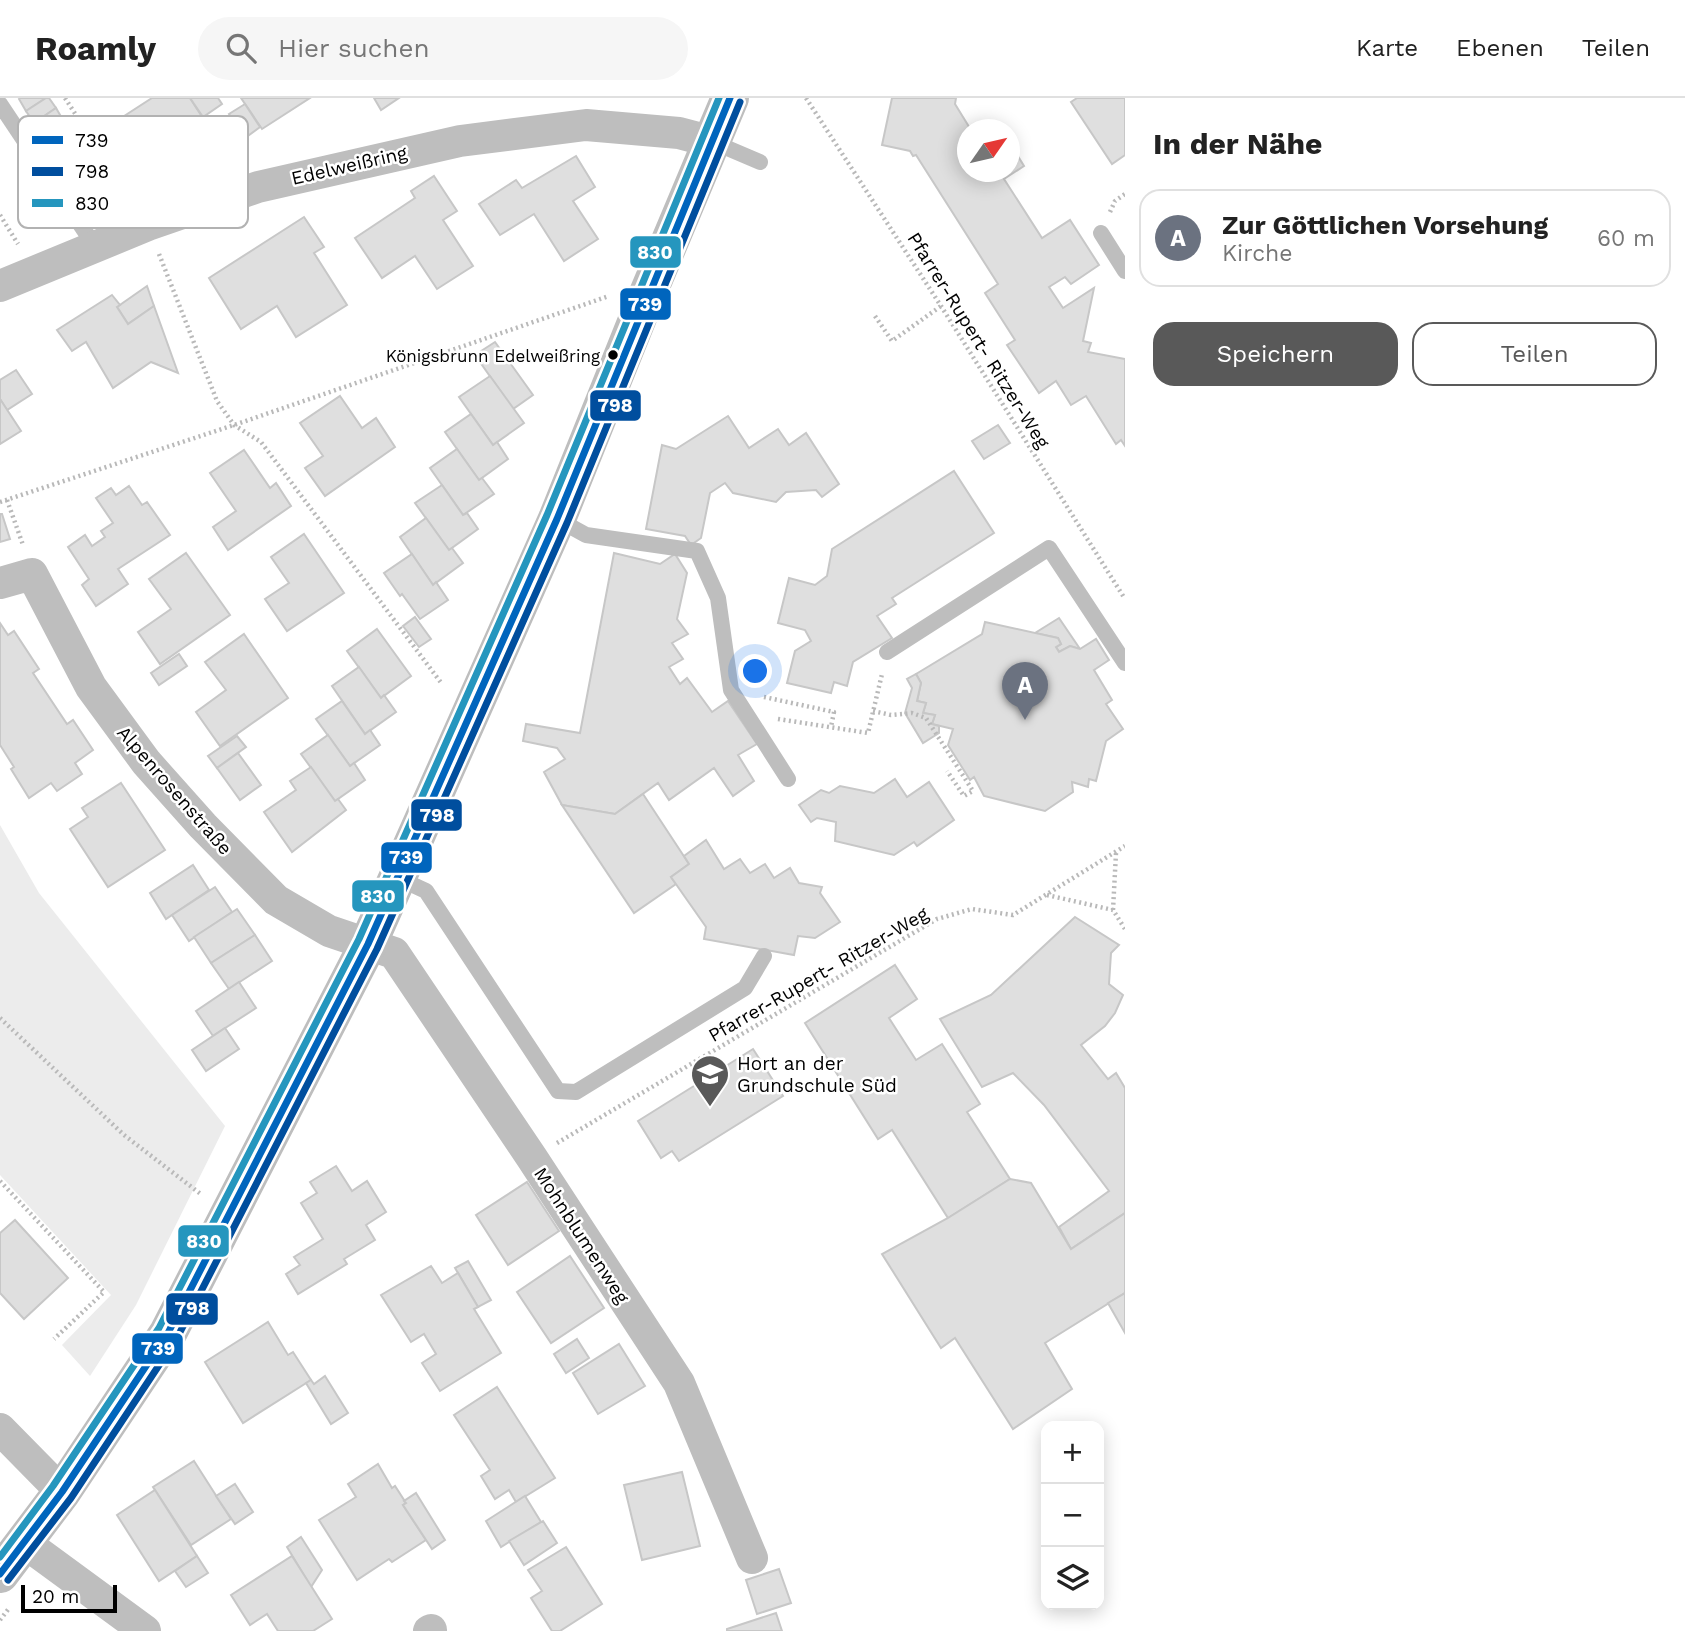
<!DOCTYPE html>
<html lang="de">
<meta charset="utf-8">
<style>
:root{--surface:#fff;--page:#f6f6f6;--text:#222;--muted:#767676;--line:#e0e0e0;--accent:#595959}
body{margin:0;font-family:"Work Sans",sans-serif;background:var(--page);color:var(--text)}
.controls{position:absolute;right:21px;bottom:21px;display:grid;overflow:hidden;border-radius:14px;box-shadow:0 4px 18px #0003}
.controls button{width:63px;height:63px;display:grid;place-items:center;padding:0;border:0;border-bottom:2px solid var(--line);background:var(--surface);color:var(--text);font:35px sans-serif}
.compass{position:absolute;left:957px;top:21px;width:63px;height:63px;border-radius:50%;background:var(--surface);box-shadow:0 4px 18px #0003;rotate:56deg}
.scale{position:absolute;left:21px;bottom:18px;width:96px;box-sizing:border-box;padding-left:7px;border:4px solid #000;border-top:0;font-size:19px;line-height:24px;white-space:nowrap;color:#000;-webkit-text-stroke:5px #fff;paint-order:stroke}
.you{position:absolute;left:756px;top:574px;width:24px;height:24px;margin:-18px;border:5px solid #fff;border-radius:50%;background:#1a73e8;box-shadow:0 0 0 10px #1a73e833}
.badge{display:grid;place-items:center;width:46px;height:46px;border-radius:50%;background:var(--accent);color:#fff;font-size:23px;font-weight:700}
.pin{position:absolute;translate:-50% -58px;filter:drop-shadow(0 2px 4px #0008)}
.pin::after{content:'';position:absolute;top:37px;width:24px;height:21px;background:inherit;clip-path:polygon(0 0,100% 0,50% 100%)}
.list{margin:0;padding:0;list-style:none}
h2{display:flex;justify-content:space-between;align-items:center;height:91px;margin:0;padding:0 28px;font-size:30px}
h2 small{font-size:23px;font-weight:400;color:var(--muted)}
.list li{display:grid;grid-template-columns:46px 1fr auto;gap:21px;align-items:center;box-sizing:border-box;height:98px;margin:0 14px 14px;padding:0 14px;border:2px solid var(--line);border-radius:21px}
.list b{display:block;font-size:26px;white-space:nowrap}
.list p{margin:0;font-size:23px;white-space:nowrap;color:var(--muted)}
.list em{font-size:23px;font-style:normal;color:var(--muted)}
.actions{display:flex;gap:14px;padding:21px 28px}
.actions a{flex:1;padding:16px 0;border:2px solid var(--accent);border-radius:21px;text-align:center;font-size:24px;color:var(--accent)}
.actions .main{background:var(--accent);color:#fff}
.icon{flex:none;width:38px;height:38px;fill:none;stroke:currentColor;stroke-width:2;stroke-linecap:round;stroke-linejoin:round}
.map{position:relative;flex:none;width:1125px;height:1533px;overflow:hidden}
header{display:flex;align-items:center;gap:42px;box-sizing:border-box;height:98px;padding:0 35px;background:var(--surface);border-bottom:2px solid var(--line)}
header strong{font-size:33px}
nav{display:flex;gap:38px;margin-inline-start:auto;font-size:24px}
.search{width:490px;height:63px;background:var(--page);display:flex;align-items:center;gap:18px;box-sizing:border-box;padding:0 24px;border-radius:38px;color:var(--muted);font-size:26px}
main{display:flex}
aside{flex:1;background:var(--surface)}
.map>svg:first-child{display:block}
</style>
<header>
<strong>Roamly</strong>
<div class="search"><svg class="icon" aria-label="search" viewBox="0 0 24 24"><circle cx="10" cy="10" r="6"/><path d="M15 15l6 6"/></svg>Hier suchen</div>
<nav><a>Karte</a><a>Ebenen</a><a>Teilen</a></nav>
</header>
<main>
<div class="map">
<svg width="1125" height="1533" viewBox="0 0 1125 1533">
<rect width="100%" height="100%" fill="#fff"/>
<!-- green -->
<path fill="#ececec" d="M 0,727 L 39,795 L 225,1028 L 136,1207 L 90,1278 L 62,1247 L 111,1197 L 0,1077 Z"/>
<!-- building -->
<g fill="#dfdfdf" stroke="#c7c7c7" stroke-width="2">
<path d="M 20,0 L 46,0 L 26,13 L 19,1 Z"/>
<path d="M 46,0 L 49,0 L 56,10 L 34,25 L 26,13 Z"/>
<path d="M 152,0 L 190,0 L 213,36 L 153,76 L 118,22 Z"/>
<path d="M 190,0 L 218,0 L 222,6 L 203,19 Z"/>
<path d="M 241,0 L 310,0 L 262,31 Z"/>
<path d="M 374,0 L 399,0 L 381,12 Z"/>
<path d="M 892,0 L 956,0 L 955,6 L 971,32 L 968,32 L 968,74 L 1010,74 L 1010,59 L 1016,55 L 1024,68 L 1004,81 L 1042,140 L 1070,122 L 1099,167 L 1071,186 L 1065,179 L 1049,189 L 1063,210 L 1094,190 L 1083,243 L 1091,245 L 1088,254 L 1125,261 L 1125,348 L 1121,342 L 1116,346 L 1086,298 L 1071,307 L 1056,283 L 1039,295 L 1007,247 L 1015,242 L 985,195 L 998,186 L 916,57 L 913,58 L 910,53 L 882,47 Z"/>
<path d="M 1077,0 L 1125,0 L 1125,57 L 1112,66 L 1071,4 Z"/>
<path d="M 245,6 L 260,29 L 245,40 L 229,16 Z"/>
<path d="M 56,10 L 63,22 L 41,37 L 34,25 Z"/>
<path d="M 576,58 L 595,89 L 573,103 L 598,141 L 564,163 L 534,116 L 500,137 L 479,106 L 516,82 L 522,90 Z"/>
<path d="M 434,78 L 457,113 L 443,122 L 473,168 L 437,191 L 415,158 L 382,180 L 355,140 L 415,100 L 411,93 Z"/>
<path d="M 304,119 L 324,149 L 314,155 L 347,207 L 296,239 L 277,208 L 241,231 L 209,180 Z"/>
<path d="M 147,188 L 154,208 L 128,226 L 117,209 Z"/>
<path d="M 112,197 L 120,207 L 117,209 L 128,226 L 154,208 L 178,275 L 151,264 L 113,290 L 86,244 L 72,253 L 57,232 Z"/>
<path d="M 495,244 L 533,297 L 513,311 L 475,257 Z"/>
<path d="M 16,272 L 32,296 L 7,312 L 0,301 L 0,282 Z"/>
<path d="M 490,278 L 524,325 L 493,347 L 459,299 Z"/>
<path d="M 340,298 L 362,330 L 376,320 L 395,349 L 325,398 L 305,370 L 323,358 L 300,325 Z"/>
<path d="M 0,301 L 21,333 L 0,346 Z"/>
<path d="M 471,316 L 493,347 L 497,344 L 508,361 L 479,382 L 445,334 Z"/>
<path d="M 728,318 L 749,350 L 778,331 L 789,347 L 806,335 L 839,386 L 822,399 L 816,392 L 786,394 L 776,404 L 733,395 L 725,385 L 710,395 L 701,440 L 691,447 L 685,438 L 646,431 L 662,347 L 676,351 Z"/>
<path d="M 998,327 L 1010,345 L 984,361 L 972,343 Z"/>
<path d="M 457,351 L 479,382 L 482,380 L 494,396 L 463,417 L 430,370 Z"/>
<path d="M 244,352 L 270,390 L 276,385 L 291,408 L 228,452 L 213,429 L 236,413 L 210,375 Z"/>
<path d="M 954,373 L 994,435 L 892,500 L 896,506 L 877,518 L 892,540 L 853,564 L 847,588 L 834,584 L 831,595 L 787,585 L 795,553 L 811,543 L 805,532 L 778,525 L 789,480 L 815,487 L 827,478 L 832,451 Z"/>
<path d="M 442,387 L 463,417 L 467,415 L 478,431 L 449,452 L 415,405 Z"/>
<path d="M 129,388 L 142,407 L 147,404 L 170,437 L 118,471 L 128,486 L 96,508 L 82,487 L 89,481 L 68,449 L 85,437 L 92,448 L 105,439 L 101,433 L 113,425 L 96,400 L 111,390 L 116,397 Z"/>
<path d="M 0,416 L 2,416 L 10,441 L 0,444 Z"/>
<path d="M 426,420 L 449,452 L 452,450 L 463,465 L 433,487 L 400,439 Z"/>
<path d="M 304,436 L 344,495 L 287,533 L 265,501 L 289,485 L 271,459 Z"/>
<path d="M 186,455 L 230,517 L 160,566 L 138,534 L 171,511 L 149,481 Z"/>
<path d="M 614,455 L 660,466 L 675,456 L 687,475 L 677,521 L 688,536 L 672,545 L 683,561 L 669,569 L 680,586 L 687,580 L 712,614 L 728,603 L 757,646 L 738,657 L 754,683 L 733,698 L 714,670 L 669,702 L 658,685 L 615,716 L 562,707 L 544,674 L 565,661 L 557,650 L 523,643 L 526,626 L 580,635 Z"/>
<path d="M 412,456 L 433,487 L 436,484 L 448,502 L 420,521 L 402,496 L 400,498 L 384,475 Z"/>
<path d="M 415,519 L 431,541 L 419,549 L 403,528 Z"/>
<path d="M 1059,520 L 1080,551 L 1070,548 L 1059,554 L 1056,549 L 1061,546 L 1058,540 L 1035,535 Z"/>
<path d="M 985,524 L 1058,540 L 1061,546 L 1056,549 L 1059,554 L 1070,548 L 1080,551 L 1096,541 L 1109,562 L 1094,572 L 1112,602 L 1106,606 L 1123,631 L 1106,643 L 1096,683 L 1089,681 L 1088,689 L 1072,684 L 1073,694 L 1045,713 L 984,698 L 974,679 L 970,682 L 948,647 L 953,631 L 932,626 L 935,617 L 923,615 L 926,605 L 917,603 L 921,585 L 916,576 L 982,536 Z"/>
<path d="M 0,525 L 8,537 L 14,533 L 39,571 L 33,575 L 67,626 L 73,622 L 93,652 L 75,665 L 82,676 L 57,693 L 51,685 L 29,700 L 11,671 L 14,669 L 0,647 Z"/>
<path d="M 377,531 L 411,578 L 381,600 L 347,553 Z"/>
<path d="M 244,536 L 288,600 L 220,648 L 196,614 L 226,592 L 205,564 Z"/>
<path d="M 179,556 L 187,568 L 159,587 L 151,575 Z"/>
<path d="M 359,569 L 381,600 L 384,597 L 396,614 L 365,636 L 332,588 Z"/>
<path d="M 916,576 L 921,585 L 917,603 L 926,605 L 923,615 L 935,617 L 932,626 L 939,628 L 939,635 L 923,645 L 905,615 L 912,590 L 907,581 Z"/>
<path d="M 342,603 L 365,636 L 370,632 L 380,647 L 350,668 L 316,621 Z"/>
<path d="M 328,637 L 350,668 L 354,665 L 365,682 L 335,703 L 301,656 Z"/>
<path d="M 237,638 L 246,649 L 217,670 L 208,658 Z"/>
<path d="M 238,655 L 261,687 L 240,702 L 217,670 Z"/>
<path d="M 311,669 L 335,703 L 338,701 L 346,712 L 292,754 L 264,714 L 296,692 L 290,683 Z"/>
<path d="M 895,681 L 907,699 L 929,684 L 954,722 L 917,748 L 914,744 L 894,757 L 835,743 L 836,724 L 817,720 L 811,724 L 799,707 L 821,692 L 829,695 L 840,688 L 874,695 Z"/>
<path d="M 121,685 L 165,752 L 108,789 L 70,731 L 88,719 L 82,710 Z"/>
<path d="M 643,696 L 689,766 L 671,779 L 676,786 L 634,815 L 562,707 L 615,716 Z"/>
<path d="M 706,742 L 724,771 L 740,761 L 750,775 L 765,766 L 774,780 L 790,770 L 799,785 L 822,789 L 820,795 L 840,824 L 815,840 L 798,838 L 794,857 L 704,841 L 706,829 L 671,779 L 689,766 L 684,758 Z"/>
<path d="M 193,767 L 209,792 L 166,821 L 150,795 Z"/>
<path d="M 215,789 L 232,814 L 189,843 L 172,817 Z"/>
<path d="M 237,811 L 255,837 L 211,865 L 194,839 Z"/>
<path d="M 1075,819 L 1119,847 L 1111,855 L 1109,886 L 1123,897 L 1115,915 L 1105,928 L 1081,947 L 1108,981 L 1116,975 L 1125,990 L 1125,1115 L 1071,1151 L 1059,1129 L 1109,1093 L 1044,1007 L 1013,975 L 982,989 L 940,921 L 991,897 Z"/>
<path d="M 255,837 L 272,863 L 229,891 L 211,865 Z"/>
<path d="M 895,867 L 917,901 L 889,920 L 916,962 L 942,946 L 980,1006 L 967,1014 L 1010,1081 L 948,1120 L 892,1032 L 878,1041 L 805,925 Z"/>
<path d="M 239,884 L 256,910 L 213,938 L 196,913 Z"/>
<path d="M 225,930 L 239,951 L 206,973 L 192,952 Z"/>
<path d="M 753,951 L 783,998 L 679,1063 L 672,1053 L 661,1060 L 638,1023 Z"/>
<path d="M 336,1068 L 352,1093 L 367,1083 L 386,1114 L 366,1127 L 375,1142 L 344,1161 L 347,1166 L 298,1196 L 286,1176 L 300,1167 L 294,1159 L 323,1141 L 301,1105 L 317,1095 L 310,1084 Z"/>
<path d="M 1010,1081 L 1031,1085 L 1071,1151 L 1125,1115 L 1125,1195 L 1045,1245 L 1072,1291 L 1013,1331 L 955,1240 L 941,1250 L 882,1156 L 948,1120 Z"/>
<path d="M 527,1084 L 559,1133 L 508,1167 L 476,1117 Z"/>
<path d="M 15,1122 L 68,1180 L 24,1221 L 0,1195 L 0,1135 Z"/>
<path d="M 570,1158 L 604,1210 L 551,1245 L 517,1194 Z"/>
<path d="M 468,1163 L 491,1202 L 478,1209 L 455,1170 Z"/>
<path d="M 431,1168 L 442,1185 L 458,1175 L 478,1209 L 474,1211 L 501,1255 L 440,1293 L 422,1265 L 436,1256 L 424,1236 L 411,1244 L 381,1197 Z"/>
<path d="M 1125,1195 L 1125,1235 L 1108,1205 Z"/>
<path d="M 268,1224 L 288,1257 L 293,1254 L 311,1282 L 243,1325 L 205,1264 Z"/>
<path d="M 577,1241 L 589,1260 L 566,1275 L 554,1256 Z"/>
<path d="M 619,1246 L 645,1288 L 598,1316 L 573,1275 Z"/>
<path d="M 325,1278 L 348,1315 L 331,1326 L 306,1285 L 311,1282 L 314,1286 Z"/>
<path d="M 497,1289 L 555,1380 L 516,1404 L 509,1392 L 495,1401 L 481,1378 L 490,1372 L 454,1317 Z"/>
<path d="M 194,1363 L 231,1421 L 191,1447 L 153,1389 Z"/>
<path d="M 378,1366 L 392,1390 L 395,1388 L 406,1405 L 403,1407 L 426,1442 L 392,1464 L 389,1461 L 357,1482 L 319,1422 L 356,1399 L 348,1386 Z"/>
<path d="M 682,1374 L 700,1448 L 642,1462 L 624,1387 Z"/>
<path d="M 235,1386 L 253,1414 L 235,1426 L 216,1398 Z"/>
<path d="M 155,1392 L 197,1458 L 159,1483 L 117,1417 Z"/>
<path d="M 416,1395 L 445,1442 L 432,1451 L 403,1407 L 406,1405 L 404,1403 Z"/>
<path d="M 525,1398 L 541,1424 L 501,1449 L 486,1423 Z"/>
<path d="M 543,1423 L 557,1445 L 524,1467 L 509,1443 Z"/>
<path d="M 301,1439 L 322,1472 L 311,1489 L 287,1449 Z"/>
<path d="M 566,1449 L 602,1506 L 560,1533 L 552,1533 L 531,1500 L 542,1493 L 528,1472 Z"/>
<path d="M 197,1458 L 208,1475 L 186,1489 L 175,1473 Z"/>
<path d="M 292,1458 L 332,1521 L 313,1533 L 278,1533 L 267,1516 L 250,1527 L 231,1497 Z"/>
<path d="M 779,1471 L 791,1505 L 757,1516 L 746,1482 Z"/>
<path d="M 776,1515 L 782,1533 L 727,1533 L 727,1531 Z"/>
</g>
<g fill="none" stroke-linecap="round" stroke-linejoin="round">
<!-- path -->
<g stroke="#b9b9b9" stroke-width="4.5" stroke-dasharray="2 3.5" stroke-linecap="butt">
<path d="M 65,0 L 131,102"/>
<path d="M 806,0 L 941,208 L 1125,501"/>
<path d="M 1110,114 L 1115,103 L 1125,96"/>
<path d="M 0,117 L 18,146"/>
<path d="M 159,156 L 217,303 L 234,327 L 261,344 L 442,586"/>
<path d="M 875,218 L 892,243 L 941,208"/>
<path d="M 7,402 L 23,447"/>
<path d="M 0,404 L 234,327 L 609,198"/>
<path d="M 764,599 L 834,614 L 831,629"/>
<path d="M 873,613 L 891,617 L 912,615 L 926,620 L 973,693 L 964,698 L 947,673"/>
<path d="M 778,621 L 868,635 L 882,576"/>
<path d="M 1047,797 L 1113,812 L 1125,831"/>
<path d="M 1113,812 L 1116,755"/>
<path d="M 0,920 L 124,1037 L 202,1097"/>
<path d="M 557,1045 L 937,821 L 972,811 L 1013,817 L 1125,748"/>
<path d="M 0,1083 L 104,1194 L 54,1241"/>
<path d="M 0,1522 L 10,1509"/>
</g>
<!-- service -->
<g stroke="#bebebe" stroke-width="16">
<path d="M 0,6 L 94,147"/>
<path d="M 713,44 L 760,64"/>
<path d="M 1101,135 L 1125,173"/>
<path d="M 557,421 L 586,437 L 697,453 L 718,500 L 731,592 L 788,681"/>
<path d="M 887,554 L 1049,450 L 1125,565"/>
<path d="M 398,780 L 426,793 L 558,993 L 576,994 L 745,890 L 764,858"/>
</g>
<!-- minor -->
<g stroke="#bebebe" stroke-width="32">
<path d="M 0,188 L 148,127 L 258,89 L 460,43 L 586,27 L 679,35 L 713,44"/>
<path d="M 0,485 L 32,476 L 91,589 L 146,664 L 203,728 L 276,802 L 329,833 L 394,855 L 532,1060 L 679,1285 L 752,1460"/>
<path d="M 0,1331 L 62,1394"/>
<path d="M 25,1445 L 145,1533"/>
<path d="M 429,1533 L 431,1532"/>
</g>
<!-- tertiary -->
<path stroke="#bebebe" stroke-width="38" d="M 0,1476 L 62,1394 L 168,1235 L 368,846 L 557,421 L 641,212 L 730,0"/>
<defs>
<path id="bus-1" d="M 0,1476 L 62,1394 L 168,1235 L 368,846 L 557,421 L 730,0"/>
<path id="bus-2" d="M 8,1482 L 71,1400 L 177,1240 L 377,851 L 567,425 L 740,4"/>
<path id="bus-3" d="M 0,1459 L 53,1388 L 159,1230 L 359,841 L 547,417 L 719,0"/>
</defs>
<!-- bus-1 casing -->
<use href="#bus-1" stroke="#fff" stroke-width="12"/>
<!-- bus-2 casing -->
<use href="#bus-2" stroke="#fff" stroke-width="12"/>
<!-- bus-3 casing -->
<use href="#bus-3" stroke="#fff" stroke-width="12"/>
<!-- bus-1 -->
<use href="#bus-1" stroke="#0065bd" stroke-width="7"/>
<!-- bus-2 -->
<use href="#bus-2" stroke="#004e9e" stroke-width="7"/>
<!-- bus-3 -->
<use href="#bus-3" stroke="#2596be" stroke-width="7"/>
</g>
<!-- icons -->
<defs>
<symbol id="school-pin" viewBox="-11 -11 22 30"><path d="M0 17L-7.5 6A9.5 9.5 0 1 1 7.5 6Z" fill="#595959" stroke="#fff"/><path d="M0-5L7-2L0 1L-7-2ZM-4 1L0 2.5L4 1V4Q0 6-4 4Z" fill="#fff"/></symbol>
</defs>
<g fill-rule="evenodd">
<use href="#school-pin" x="688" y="954" width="44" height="60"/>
</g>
<!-- markers -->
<circle fill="#000" stroke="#fff" stroke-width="2.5" cx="613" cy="257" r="6"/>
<g text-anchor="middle" stroke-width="5" stroke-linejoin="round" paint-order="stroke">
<!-- bus labels -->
<g font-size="17" fill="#000" stroke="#fff" text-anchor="end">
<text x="600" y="264">Königsbrunn Edelweißring</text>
</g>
<!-- street labels -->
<g font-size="19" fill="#000" stroke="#fff">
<text transform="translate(349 67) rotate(-13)" y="7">Edelweißring</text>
<text transform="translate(979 242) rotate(58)" y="7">Pfarrer-Rupert- Ritzer-Weg</text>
<text transform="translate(175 692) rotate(49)" y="7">Alpenrosenstraße</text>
<text transform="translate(818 876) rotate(-30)" y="7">Pfarrer-Rupert- Ritzer-Weg</text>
<text transform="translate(582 1137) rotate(57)" y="7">Mohnblumenweg</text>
</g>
<!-- poi labels -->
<g font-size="19" fill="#000" stroke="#fff" text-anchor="start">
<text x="737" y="972">Hort an der<tspan x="737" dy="22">Grundschule Süd</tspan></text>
</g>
</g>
<!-- legend -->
<rect x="18" y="18" width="230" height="112" rx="10" fill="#fff" stroke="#b2b2b2" stroke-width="2"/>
<rect x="32" y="38" width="31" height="8" fill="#0065bd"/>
<rect x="32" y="69" width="31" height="9" fill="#004e9e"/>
<rect x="32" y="101" width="31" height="8" fill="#2596be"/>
<g font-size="19" fill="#000">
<text x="75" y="49">739</text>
<text x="75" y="80">798</text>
<text x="75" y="112">830</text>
</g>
<g stroke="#fff" stroke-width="2.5">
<rect x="629" y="137" width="53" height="34" rx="7" fill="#2596be"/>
<rect x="619" y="189" width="53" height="34" rx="7" fill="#0065bd"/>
<rect x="589" y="291" width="53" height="33" rx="7" fill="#004e9e"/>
<rect x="410" y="700" width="53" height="34" rx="7" fill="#004e9e"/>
<rect x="380" y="743" width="53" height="33" rx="7" fill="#0065bd"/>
<rect x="351" y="781" width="54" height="34" rx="7" fill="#2596be"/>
<rect x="177" y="1126" width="53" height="34" rx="7" fill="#2596be"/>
<rect x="165" y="1194" width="54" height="34" rx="7" fill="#004e9e"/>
<rect x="131" y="1234" width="53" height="33" rx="7" fill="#0065bd"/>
</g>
<g font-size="19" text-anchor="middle" font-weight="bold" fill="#fff">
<text x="655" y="161">830</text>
<text x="645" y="213">739</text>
<text x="615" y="314">798</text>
<text x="437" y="724">798</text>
<text x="406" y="766">739</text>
<text x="378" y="805">830</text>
<text x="204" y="1150">830</text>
<text x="192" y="1217">798</text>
<text x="158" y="1257">739</text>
</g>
</svg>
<div class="controls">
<button>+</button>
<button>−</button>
<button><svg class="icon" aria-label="layers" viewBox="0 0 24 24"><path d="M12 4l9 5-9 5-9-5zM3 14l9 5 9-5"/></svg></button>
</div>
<svg class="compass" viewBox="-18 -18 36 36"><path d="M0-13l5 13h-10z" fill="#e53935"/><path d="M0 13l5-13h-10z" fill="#767676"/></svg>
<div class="scale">20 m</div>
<div class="you"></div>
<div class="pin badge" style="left:1025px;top:622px;background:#6b7280">A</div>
</div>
<aside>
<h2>In der Nähe<small></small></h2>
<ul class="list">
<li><span class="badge" style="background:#6b7280">A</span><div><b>Zur Göttlichen Vorsehung</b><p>Kirche</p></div><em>60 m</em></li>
</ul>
<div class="actions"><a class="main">Speichern</a><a>Teilen</a></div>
</aside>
</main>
